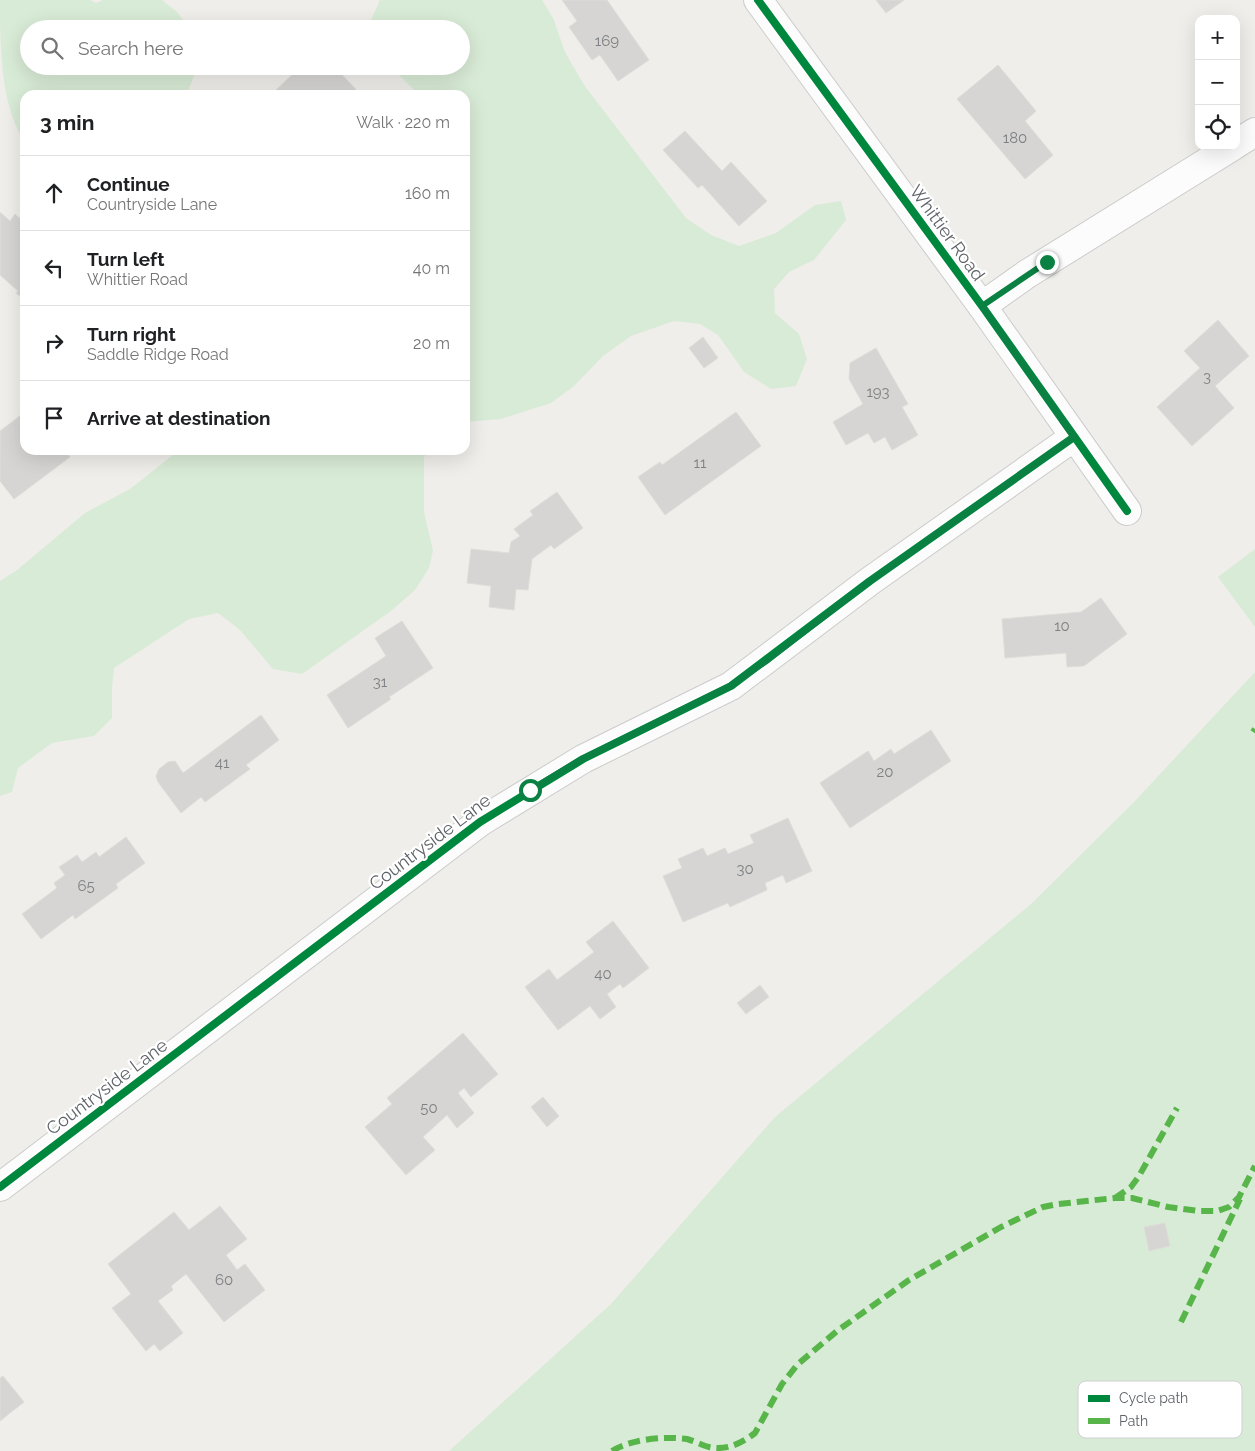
<!DOCTYPE html>
<meta charset="utf-8">
<style>
:root{--surface:#fff;--page:#f2f2f2;--text:#202124;--muted:#757577;--line:#e0e0e0}
body{margin:0;font-family:Raleway,sans-serif;background:var(--page);color:var(--text)}
.controls{position:absolute;right:15px;top:15px;display:grid;overflow:hidden;border-radius:10px;box-shadow:0 5px 20px #0002}
.controls button{width:45px;height:45px;display:grid;place-items:center;padding:0;border:0;border-bottom:1px solid var(--line);background:var(--surface);color:var(--text);font:25px sans-serif}
.stop{position:absolute;width:15px;height:15px;margin:-11px;border:4px solid #0b8043;border-radius:50%;background:#fff}
.stop.end{background:#0b8043;border-color:#fff;box-shadow:0 1px 5px #0008}
.list{margin:0;padding:0;list-style:none}
h2{display:flex;justify-content:space-between;align-items:center;height:65px;margin:0;padding:0 20px;font-size:21px}
h2 small{font-size:16px;font-weight:400;color:var(--muted)}
.list li{display:grid;grid-template-columns:32px 1fr auto;gap:15px;align-items:center;box-sizing:border-box;height:75px;padding:0 20px;border-top:1px solid var(--line)}
.list b{display:block;font-size:19px;white-space:nowrap}
.list p{margin:0;font-size:16px;white-space:nowrap;color:var(--muted)}
.list em{font-size:16px;font-style:normal;color:var(--muted)}
.icon{flex:none;width:28px;height:28px;fill:none;stroke:currentColor;stroke-width:2;stroke-linecap:round;stroke-linejoin:round}
.map{position:relative;flex:none;width:1255px;height:1451px;overflow:hidden}
.search{position:absolute;background:var(--surface);box-shadow:0 5px 20px #0002;left:20px;top:20px;width:450px;height:55px;display:flex;align-items:center;gap:12px;box-sizing:border-box;padding:0 18px;border-radius:28px;color:var(--muted);font-size:19px}
.panel{position:absolute;background:var(--surface);box-shadow:0 5px 20px #0002;left:20px;top:90px;width:450px;height:365px;border-radius:15px}
.map>svg:first-child{display:block}
</style>
<div class="map">
<svg width="1255" height="1451" viewBox="0 0 1255 1451">
<rect width="100%" height="100%" fill="#efeeea"/>
<!-- green -->
<g fill="#d8ebd6">
<path d="M 0,0 L 90,0 L 96,3 L 103,0 L 162,0 L 177,12 L 190,29 L 29,29 L 29,66 L 198,66 L 188,91 L 189,95 L 25,95 L 25,141 C 0,108 0,41 0,0 Z"/>
<path d="M 380,0 L 542,0 L 553,18 L 565,52 L 584,85 L 686,218 L 711,235 L 739,246 L 776,233 L 815,205 L 841,201 L 846,220 L 814,260 L 789,272 L 774,289 L 775,313 L 799,334 L 807,359 L 796,386 L 771,389 L 744,372 L 718,335 L 700,324 L 674,321 L 631,336 L 603,356 L 574,386 L 551,403 L 501,419 L 465,422 L 465,95 L 419,95 L 390,66 L 461,66 L 461,29 L 367,29 Z"/>
<path d="M 179,450 L 427,450 L 424,458 L 424,512 L 433,551 L 429,568 L 415,590 L 391,611 L 302,674 L 273,669 L 240,630 L 218,613 L 189,619 L 114,668 L 112,688 L 112,718 L 94,736 L 52,743 L 18,768 L 12,792 L 0,796 L 0,581 L 17,570 L 85,513 L 130,489 Z"/>
<path d="M 1255,549 L 1255,627 L 1218,577 Z"/>
<path d="M 1255,672 L 1255,1451 L 449,1451 L 611,1304 L 775,1117 L 1031,904 L 1134,802 Z"/>
</g>
<!-- building -->
<g fill="#d6d5d3" stroke="#deddd9">
<path d="M 562,0 L 607,0 L 649,60 L 618,81 L 600,55 L 592,60 L 569,27 L 577,21 Z"/>
<path d="M 876,0 L 904,0 L 886,13 Z"/>
<path d="M 317,22 L 322,29 L 308,29 Z"/>
<path d="M 998,65 L 1036,111 L 1025,121 L 1053,155 L 1025,179 L 957,99 Z"/>
<path d="M 301,66 L 334,66 L 361,95 L 271,95 Z"/>
<path d="M 685,131 L 722,171 L 731,162 L 767,201 L 739,226 L 702,185 L 698,188 L 663,150 Z"/>
<path d="M 0,212 L 10,221 L 15,214 L 25,223 L 25,300 L 16,293 L 18,291 L 0,275 Z"/>
<path d="M 1218,320 L 1249,356 L 1215,386 L 1234,408 L 1192,446 L 1157,407 L 1200,368 L 1184,351 Z"/>
<path d="M 703,337 L 718,358 L 704,368 L 689,348 Z"/>
<path d="M 876,348 L 908,404 L 902,407 L 918,435 L 892,450 L 885,437 L 874,443 L 868,433 L 846,445 L 833,422 L 863,404 L 849,379 L 850,363 Z"/>
<path d="M 25,412 L 25,450 L 64,450 L 70,457 L 14,499 L 0,481 L 0,431 Z"/>
<path d="M 736,412 L 761,446 L 665,515 L 638,477 L 660,462 L 662,465 Z"/>
<path d="M 557,492 L 583,528 L 554,549 L 551,545 L 532,559 L 528,590 L 516,589 L 514,610 L 489,607 L 491,586 L 467,583 L 471,549 L 509,553 L 511,542 L 520,536 L 514,529 L 533,515 L 530,511 Z"/>
<path d="M 1101,598 L 1127,634 L 1084,666 L 1067,667 L 1066,653 L 1005,658 L 1002,619 L 1081,612 Z"/>
<path d="M 402,621 L 433,668 L 389,697 L 391,699 L 348,728 L 327,695 L 386,656 L 375,638 Z"/>
<path d="M 261,715 L 279,740 L 246,765 L 250,769 L 205,802 L 201,797 L 181,813 L 158,782 L 156,776 L 159,769 L 168,762 L 175,761 L 183,773 Z"/>
<path d="M 931,730 L 951,761 L 850,828 L 820,783 L 868,751 L 874,761 L 891,749 L 894,754 Z"/>
<path d="M 788,818 L 812,871 L 786,883 L 783,875 L 765,883 L 767,890 L 730,907 L 728,903 L 683,922 L 663,876 L 682,868 L 678,859 L 703,848 L 707,856 L 725,848 L 728,854 L 754,843 L 750,835 Z"/>
<path d="M 126,837 L 145,863 L 116,884 L 118,888 L 75,919 L 73,915 L 41,939 L 22,914 L 57,888 L 54,883 L 65,875 L 59,867 L 77,855 L 82,862 L 96,852 L 99,857 Z"/>
<path d="M 613,921 L 649,968 L 623,988 L 620,984 L 607,994 L 616,1007 L 600,1019 L 590,1006 L 558,1030 L 525,987 L 549,969 L 557,980 L 594,952 L 586,942 Z"/>
<path d="M 760,985 L 769,997 L 746,1014 L 737,1003 Z"/>
<path d="M 463,1033 L 498,1074 L 471,1097 L 464,1088 L 458,1093 L 474,1113 L 457,1128 L 447,1115 L 423,1137 L 435,1150 L 406,1175 L 365,1127 L 392,1104 L 387,1098 Z"/>
<path d="M 543,1097 L 559,1116 L 547,1127 L 531,1107 Z"/>
<path d="M 220,1206 L 247,1239 L 226,1255 L 237,1270 L 245,1264 L 265,1290 L 224,1322 L 186,1274 L 171,1286 L 173,1290 L 158,1301 L 183,1333 L 160,1351 L 154,1344 L 146,1351 L 112,1308 L 131,1294 L 108,1264 L 174,1212 L 189,1230 Z"/>
<path d="M 1165,1223 L 1170,1246 L 1149,1251 L 1144,1227 Z"/>
<path d="M 3,1376 L 24,1402 L 0,1421 L 0,1378 Z"/>
</g>
<g fill="none" stroke-linecap="round" stroke-linejoin="round">
<defs>
<g id="minor">
<path d="M 758,0 L 982,306 L 1127,511"/>
<path d="M 1236,144 L 1255,132"/>
<path d="M 982,306 L 1027,274 L 1233,146"/>
<path d="M 0,1187 L 480,822 L 583,759 L 731,686 L 870,581 L 1074,437"/>
</g>
</defs>
<!-- minor casing -->
<use href="#minor" stroke="#cbcccc" stroke-width="30"/>
<!-- minor -->
<use href="#minor" stroke="#fdfcfc" stroke-width="28"/>
<!-- quiet -->
<g stroke="#58b549" stroke-width="6" stroke-dasharray="12 6" stroke-linecap="butt">
<path d="M 1253,732 L 1255,729"/>
<path d="M 1115,1198 L 1131,1187 L 1139,1176 L 1177,1108"/>
<path d="M 1181,1322 L 1240,1199"/>
<path d="M 612,1451 C 631,1439 665,1436 687,1439 C 694,1441 702,1445 709,1447 C 726,1451 742,1443 755,1433 L 782,1384 L 798,1364 L 837,1331 L 909,1280 L 1001,1227 L 1043,1207 L 1058,1204 L 1115,1198 L 1132,1198 L 1168,1207 L 1199,1211 L 1217,1211 L 1229,1207 L 1239,1197 L 1255,1166"/>
</g>
<defs>
<g id="cycleway">
<path d="M 758,0 L 982,306 L 1127,511"/>
<path d="M 0,1187 L 480,822 L 583,759 L 731,686 L 870,581 L 1074,437"/>
</g>
</defs>
<!-- cycleway casing -->
<use href="#cycleway" stroke="#fff" stroke-width="11"/>
<!-- cycleway -->
<use href="#cycleway" stroke="#00873e" stroke-width="8"/>
</g>
<g fill="none" stroke-linecap="round" stroke-linejoin="round">
<!-- route -->
<path stroke="#0b8043" stroke-width="6" d="M 530,790 L 582,759 L 730,686 L 768,660 L 870,581 L 1074,437 L 982,306 L 1047,262"/>
</g>
<g text-anchor="middle" stroke-width="4.5" stroke-linejoin="round" paint-order="stroke">
<!-- number labels -->
<g font-size="15" fill="#7e8184">
<text x="607" y="46">169</text>
<text x="1015" y="143">180</text>
<text x="1207" y="382">3</text>
<text x="878" y="397">193</text>
<text x="700" y="468">11</text>
<text x="1062" y="631">10</text>
<text x="380" y="687">31</text>
<text x="222" y="768">41</text>
<text x="885" y="777">20</text>
<text x="745" y="874">30</text>
<text x="86" y="891">65</text>
<text x="603" y="979">40</text>
<text x="429" y="1113">50</text>
<text x="224" y="1285">60</text>
</g>
<!-- street labels -->
<g font-size="18" fill="#5f6368" stroke="#fff">
<text transform="translate(947 233) rotate(54)" y="6">Whittier Road</text>
<text transform="translate(430 842) rotate(-37)" y="6">Countryside Lane</text>
<text transform="translate(107 1087) rotate(-37)" y="6">Countryside Lane</text>
</g>
</g>
<!-- legend -->
<rect x="1078" y="1381" width="164" height="57" rx="8" fill="#fff" stroke="#cfd0d2" stroke-width="1"/>
<rect x="1088" y="1395" width="22" height="7" fill="#00873e"/>
<rect x="1088" y="1418" width="22" height="6" fill="#58b549"/>
<g font-size="14" fill="#5f6368">
<text x="1119" y="1403">Cycle path</text>
<text x="1119" y="1426">Path</text>
</g>
</svg>
<div class="controls">
<button>+</button>
<button>−</button>
<button><svg class="icon" aria-label="locate" viewBox="0 0 24 24"><circle cx="12" cy="12" r="6"/><path d="M12 2v4M12 18v4M2 12h4M18 12h4"/></svg></button>
</div>
<div class="stop" style="left:530px;top:790px"></div>
<div class="stop end" style="left:1047px;top:262px"></div>
<div class="search"><svg class="icon" aria-label="search" viewBox="0 0 24 24"><circle cx="10" cy="10" r="6"/><path d="M15 15l6 6"/></svg>Search here</div>
<section class="panel">
<h2>3 min<small>Walk · 220 m</small></h2>
<ul class="list">
<li><svg class="icon" aria-label="ahead" viewBox="0 0 24 24"><path d="M12 20V5M6 11l6-6 6 6"/></svg><div><b>Continue</b><p>Countryside Lane</p></div><em>160 m</em></li>
<li><svg class="icon" aria-label="left" viewBox="0 0 24 24"><path d="M17 20v-9H6M10 6l-5 5 5 5"/></svg><div><b>Turn left</b><p>Whittier Road</p></div><em>40 m</em></li>
<li><svg class="icon" aria-label="right" viewBox="0 0 24 24"><path d="M7 20v-9h11M14 6l5 5-5 5"/></svg><div><b>Turn right</b><p>Saddle Ridge Road</p></div><em>20 m</em></li>
<li><svg class="icon" aria-label="arrive" viewBox="0 0 24 24"><path d="M6 21V4h12l-3 4 3 4H6"/></svg><div><b>Arrive at destination</b></div></li>
</ul>
</section>
</div>
